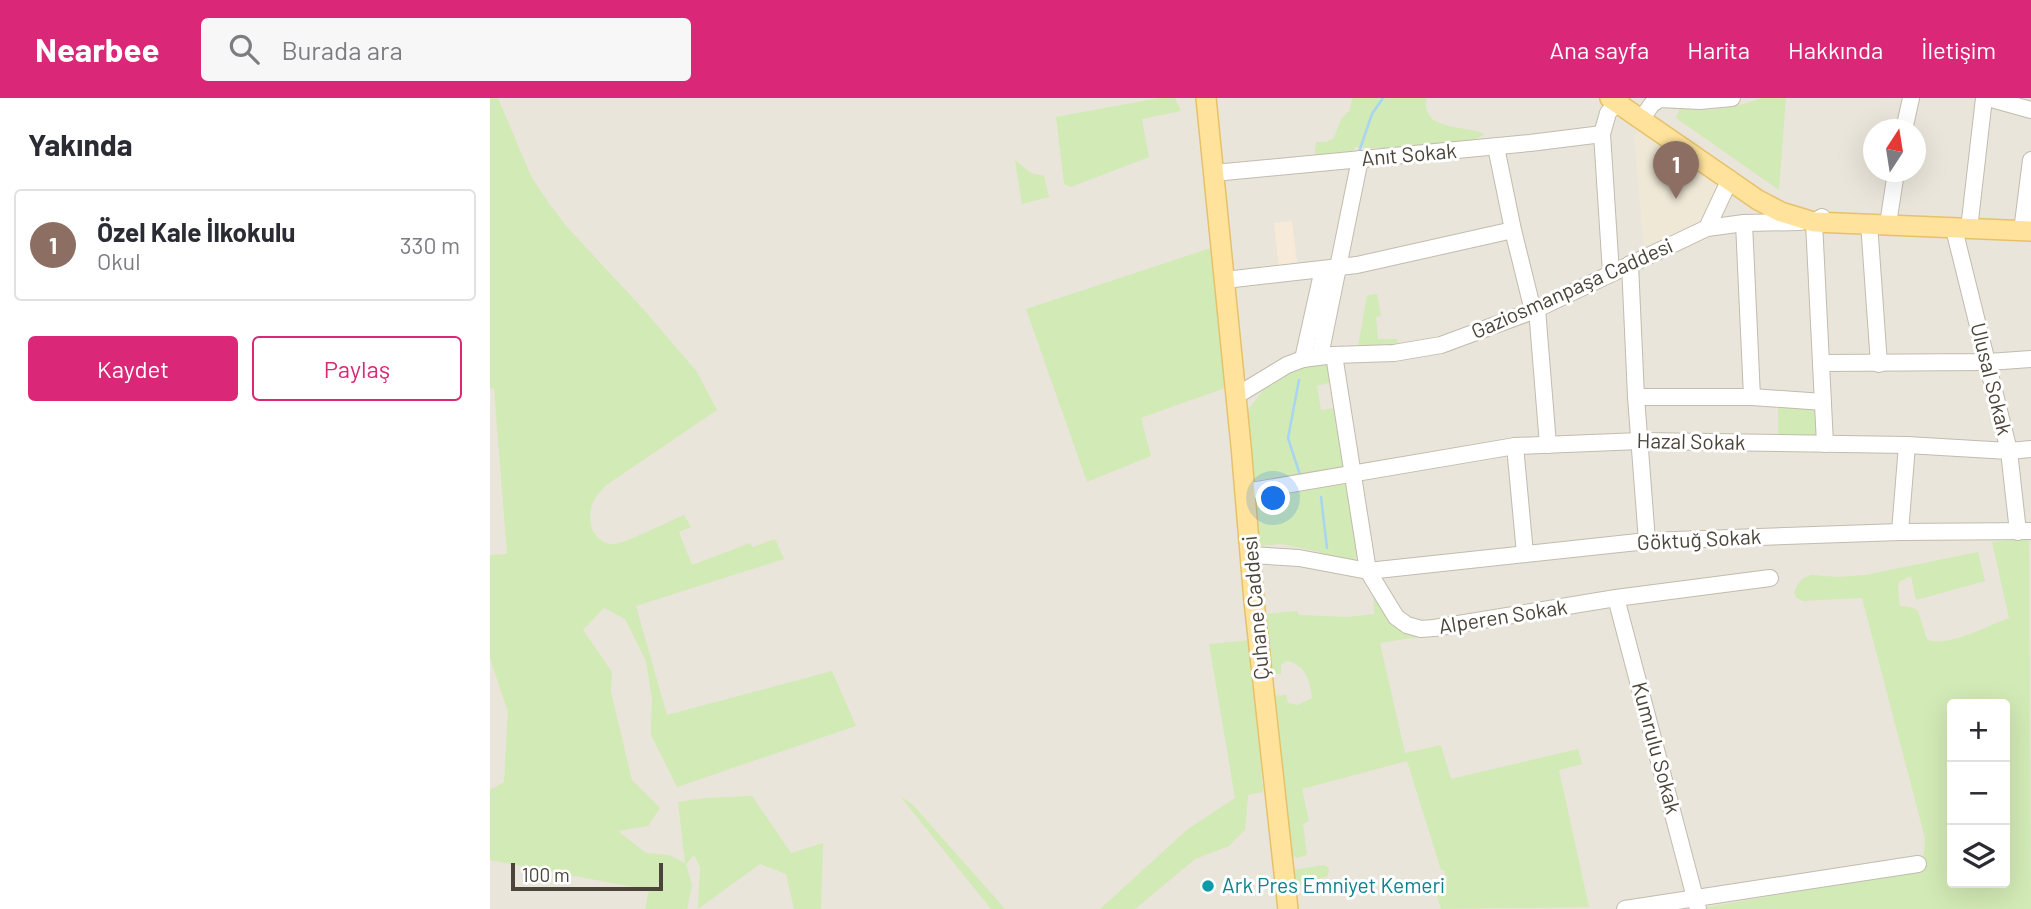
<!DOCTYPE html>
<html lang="tr">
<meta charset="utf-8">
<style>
:root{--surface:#fff;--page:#f7f7f7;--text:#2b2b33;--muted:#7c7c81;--line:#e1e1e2;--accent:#db2777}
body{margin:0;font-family:Barlow,sans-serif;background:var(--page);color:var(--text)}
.controls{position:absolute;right:21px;bottom:21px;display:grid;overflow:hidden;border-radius:7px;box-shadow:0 7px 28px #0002}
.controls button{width:63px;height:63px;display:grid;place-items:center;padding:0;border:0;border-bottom:2px solid var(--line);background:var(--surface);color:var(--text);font:35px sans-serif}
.compass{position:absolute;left:1373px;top:21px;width:63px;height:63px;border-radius:50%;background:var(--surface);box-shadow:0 7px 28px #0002;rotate:12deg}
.scale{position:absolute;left:21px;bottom:18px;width:152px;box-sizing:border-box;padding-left:7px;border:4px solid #4b4439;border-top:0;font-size:19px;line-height:24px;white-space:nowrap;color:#4b4439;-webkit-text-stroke:5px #fff;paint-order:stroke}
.you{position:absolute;left:784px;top:401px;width:24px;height:24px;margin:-18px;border:5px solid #fff;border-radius:50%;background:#1a73e8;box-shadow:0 0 0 10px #1a73e833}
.badge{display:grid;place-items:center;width:46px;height:46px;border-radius:50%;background:var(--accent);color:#fff;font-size:23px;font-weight:700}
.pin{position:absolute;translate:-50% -58px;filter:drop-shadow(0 2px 4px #0008)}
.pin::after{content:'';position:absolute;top:37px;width:24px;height:21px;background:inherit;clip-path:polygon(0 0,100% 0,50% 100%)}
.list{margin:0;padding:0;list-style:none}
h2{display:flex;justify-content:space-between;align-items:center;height:91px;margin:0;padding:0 28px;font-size:30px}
h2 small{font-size:23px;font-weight:400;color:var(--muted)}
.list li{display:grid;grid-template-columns:46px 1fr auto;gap:21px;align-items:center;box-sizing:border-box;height:112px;margin:0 14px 14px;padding:0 14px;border:2px solid var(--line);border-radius:7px}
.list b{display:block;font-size:26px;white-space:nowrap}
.list p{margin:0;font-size:23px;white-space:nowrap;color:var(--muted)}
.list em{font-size:23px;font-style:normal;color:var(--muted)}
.actions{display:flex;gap:14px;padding:21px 28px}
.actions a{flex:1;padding:16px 0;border:2px solid var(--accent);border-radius:7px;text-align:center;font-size:24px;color:var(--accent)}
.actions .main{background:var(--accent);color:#fff}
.icon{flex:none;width:38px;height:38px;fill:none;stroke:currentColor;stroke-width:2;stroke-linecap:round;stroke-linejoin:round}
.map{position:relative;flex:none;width:1541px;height:811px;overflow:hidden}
header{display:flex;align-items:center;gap:42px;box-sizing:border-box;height:98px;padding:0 35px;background:var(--accent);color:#fff}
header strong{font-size:33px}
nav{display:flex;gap:38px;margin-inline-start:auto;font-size:24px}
.search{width:490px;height:63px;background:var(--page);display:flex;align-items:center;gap:18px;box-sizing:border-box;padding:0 24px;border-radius:7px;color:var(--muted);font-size:26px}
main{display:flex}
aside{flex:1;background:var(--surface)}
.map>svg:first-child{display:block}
</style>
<header>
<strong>Nearbee</strong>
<div class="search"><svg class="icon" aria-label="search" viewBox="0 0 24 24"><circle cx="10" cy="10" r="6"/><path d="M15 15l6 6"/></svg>Burada ara</div>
<nav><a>Ana sayfa</a><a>Harita</a><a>Hakkında</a><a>İletişim</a></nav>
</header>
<main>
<aside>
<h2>Yakında<small></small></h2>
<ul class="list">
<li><span class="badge" style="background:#8d6e63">1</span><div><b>Özel Kale İlkokulu</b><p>Okul</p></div><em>330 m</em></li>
</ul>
<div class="actions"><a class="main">Kaydet</a><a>Paylaş</a></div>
</aside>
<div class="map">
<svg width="1541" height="811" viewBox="0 0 1541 811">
<rect width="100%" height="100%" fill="#f6f3ec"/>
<!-- residential -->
<path fill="#eae5da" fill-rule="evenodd" d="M 0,0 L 1541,0 L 1541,811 L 0,811 ZM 1384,32 L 1426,32 L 1426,74 L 1384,74 ZM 1462,606 L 1515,606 L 1515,785 L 1462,785 Z"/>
<!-- commercial -->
<path fill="#f7ead8" d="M 802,123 L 808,170 L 789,172 L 784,125 Z"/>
<!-- education -->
<path fill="#efe8d6" d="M 1150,29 L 1230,82 L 1212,123 L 1154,151 L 1144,39 Z"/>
<!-- green -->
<g fill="#d2eab5" fill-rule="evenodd">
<path d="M 0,0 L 8,0 L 41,78 L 58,104 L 77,129 L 155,213 L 207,274 L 227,312 L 115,388 C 103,401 98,410 101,427 C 103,437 113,447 124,446 C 133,446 182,422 194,417 L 201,429 L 189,434 L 202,467 L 260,445 L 263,449 L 285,441 L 294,461 L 146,508 L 177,617 L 342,573 L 366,628 L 187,689 L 161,637 L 162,601 L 156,563 L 135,521 L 114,510 L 93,532 L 122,574 L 121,594 L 142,682 L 170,710 L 158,728 L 128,733 L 156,755 L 179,757 L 195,765 L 188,704 L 215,700 L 262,698 L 301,755 L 333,745 L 331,811 L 304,811 L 296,776 L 270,766 L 208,811 L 210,769 L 204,757 L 196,766 L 202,787 L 197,811 L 155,811 L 159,792 L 0,762 L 0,692 L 14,684 L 18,614 L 0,561 L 0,457 L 17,456 L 4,291 L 0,290 Z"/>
<path d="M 669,0 L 685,0 L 691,13 L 652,21 L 659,59 L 581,89 L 574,86 L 566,19 Z"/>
<path d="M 862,0 L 937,0 C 929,31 971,28 990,34 L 994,36 C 985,49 884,52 865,49 L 862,60 L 828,57 L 825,55 L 826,44 L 836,44 L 844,40 L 851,21 L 860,12 Z"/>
<path d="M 1271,0 L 1296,0 L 1289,92 L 1186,20 L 1190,10 C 1219,15 1244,10 1271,0 Z"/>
<path d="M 525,62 L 541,75 L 554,78 L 559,99 L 532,106 Z"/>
<path d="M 721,150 L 735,290 L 651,320 L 661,358 L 597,384 L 536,211 Z"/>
<path d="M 887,196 L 891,218 L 886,219 L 888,241 L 907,241 L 908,247 L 868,249 L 877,197 Z"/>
<path d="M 832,266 L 839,267 L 842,284 L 827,288 L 831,312 L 846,310 L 853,368 L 834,373 L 762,383 L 754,317 L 780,283 L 808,270 Z"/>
<path d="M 1288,306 L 1327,309 L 1328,338 L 1288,338 Z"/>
<path d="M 859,384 L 869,455 L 863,465 L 829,458 L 830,454 L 791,446 L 768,448 L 762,403 Z"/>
<path d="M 1539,440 L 1541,811 L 1206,811 L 1429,772 L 1433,767 L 1435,740 L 1372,500 L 1313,503 L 1307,500 L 1304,495 L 1306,489 L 1312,481 L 1321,477 L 1348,479 L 1375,477 L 1488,454 L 1495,483 L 1426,502 L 1421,478 L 1409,484 L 1408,491 L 1410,508 L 1421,509 L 1428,513 L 1437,541 C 1454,551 1500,527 1519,520 L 1502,444 ZM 1462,606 L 1515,606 L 1515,785 L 1462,785 Z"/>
<path d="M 883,491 L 904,526 L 1042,521 L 890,545 L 915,655 L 951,647 L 961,681 L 1088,651 L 1092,666 L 1069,672 L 1099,809 L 951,811 L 943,785 L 956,780 L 954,772 L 951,772 L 917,663 L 812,691 L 819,723 L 813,726 L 817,757 L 807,760 L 799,755 L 782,598 L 796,597 L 798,605 L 807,607 L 822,600 C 821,584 815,565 796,563 L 791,567 L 791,576 L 781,576 L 775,516 L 807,513 L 809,517 L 858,519 L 884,516 Z"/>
<path d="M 761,542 L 773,694 L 758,697 L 755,732 L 739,748 L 705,761 L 645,811 L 610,811 L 698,731 L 745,700 L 719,546 Z"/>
<path d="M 410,698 L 423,707 L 515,811 L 501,811 Z"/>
<path d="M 834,767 L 839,770 L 838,778 L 804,789 L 802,772 Z"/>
</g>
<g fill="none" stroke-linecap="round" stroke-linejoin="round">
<!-- stream -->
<g stroke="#a9d4f2" stroke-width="2.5">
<path d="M 869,54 L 882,16 L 893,0"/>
<path d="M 809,282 L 798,340 L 810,377"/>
<path d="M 831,399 L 837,450"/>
</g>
<defs>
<g id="minor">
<path d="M 1498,0 L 1541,12"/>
<path d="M 1152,20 L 1162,6 L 1170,1 L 1210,3 L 1242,0"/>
<path d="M 1414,32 L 1421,0"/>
<path d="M 1006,49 L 1023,132 L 1043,213"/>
<path d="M 724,75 L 1040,45 L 1112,36"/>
<path d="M 1332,119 L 1324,124 L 1335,346"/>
<path d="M 1254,125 L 1262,299"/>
<path d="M 1379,125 L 1389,266"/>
<path d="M 1398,126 L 1406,74"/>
<path d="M 1217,130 L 1240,81"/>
<path d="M 1464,131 L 1519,353 L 1528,434"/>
<path d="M 1479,131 L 1494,0"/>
<path d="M 1532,133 L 1541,62"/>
<path d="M 1140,166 L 1146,299 L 1157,443"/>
<path d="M 1121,175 L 1112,36 L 1118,15 L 1130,0"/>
<path d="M 735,182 L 867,167 L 1023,132"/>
<path d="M 1047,211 L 1058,347"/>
<path d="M 844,257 L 878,473 L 906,519 L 917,527 L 931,531 L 944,530 L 1126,500 L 1280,480"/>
<path d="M 830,258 L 870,61"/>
<path d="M 813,261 L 833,171"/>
<path d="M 1332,265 L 1498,264 L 1541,261"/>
<path d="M 746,298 L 797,267 L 813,261 L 844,257 L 904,255 L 951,247 L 1043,213 L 1217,130 L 1254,125 L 1311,124"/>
<path d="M 1146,299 L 1262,299 L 1333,304"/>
<path d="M 1025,348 L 1035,456"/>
<path d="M 755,394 L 1025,348 L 1150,343 L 1417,347 L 1519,353 L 1541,351"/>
<path d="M 1410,434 L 1417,347"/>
<path d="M 761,457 L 809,460 L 878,473 L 1157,443 L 1410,434 L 1541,433"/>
<path d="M 1126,500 L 1208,811"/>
<path d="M 1135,811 L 1428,766"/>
</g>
<g id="major">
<path d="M 716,0 L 751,348 L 764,503 L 798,811"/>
<path d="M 1120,0 L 1268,102 L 1291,114 L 1324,124 L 1541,133"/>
</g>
</defs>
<!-- minor casing -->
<use href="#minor" stroke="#c2bbae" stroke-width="18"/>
<!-- major casing -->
<use href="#major" stroke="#e6c16a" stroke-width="22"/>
<!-- minor -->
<use href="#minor" stroke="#fff" stroke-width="16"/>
<!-- major -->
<use href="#major" stroke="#ffe39c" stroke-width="19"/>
</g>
<!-- markers -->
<circle fill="#0f9aa8" stroke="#fff" stroke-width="2.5" cx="718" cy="788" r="7"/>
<g text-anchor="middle" stroke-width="6" stroke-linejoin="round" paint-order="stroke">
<!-- street labels -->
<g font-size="21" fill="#4b4439" stroke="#fff">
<text transform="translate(919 57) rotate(-5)" y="7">Anıt Sokak</text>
<text transform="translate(1082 191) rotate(-24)" y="7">Gaziosmanpaşa Caddesi</text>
<text transform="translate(1501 281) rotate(76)" y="7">Ulusal Sokak</text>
<text transform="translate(1201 344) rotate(1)" y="7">Hazal Sokak</text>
<text transform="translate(1209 442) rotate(-3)" y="7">Göktuğ Sokak</text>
<text transform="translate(766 510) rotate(-95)" y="7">Çuhane Caddesi</text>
<text transform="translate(1013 519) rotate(-9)" y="7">Alperen Sokak</text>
<text transform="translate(1166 650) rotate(75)" y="7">Kumrulu Sokak</text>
</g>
<!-- culture labels -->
<g font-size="21" fill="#0d838f" stroke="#fff" text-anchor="start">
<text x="732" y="795">Ark Pres Emniyet Kemeri</text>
</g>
</g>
</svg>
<div class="controls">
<button>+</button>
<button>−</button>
<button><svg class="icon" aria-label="layers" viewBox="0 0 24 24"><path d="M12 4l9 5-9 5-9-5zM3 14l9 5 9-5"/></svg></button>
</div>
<svg class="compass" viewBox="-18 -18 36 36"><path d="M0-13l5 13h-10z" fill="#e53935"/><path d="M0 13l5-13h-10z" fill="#7c7c81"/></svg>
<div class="scale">100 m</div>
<div class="you"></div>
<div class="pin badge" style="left:1186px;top:101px;background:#8d6e63">1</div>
</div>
</main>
